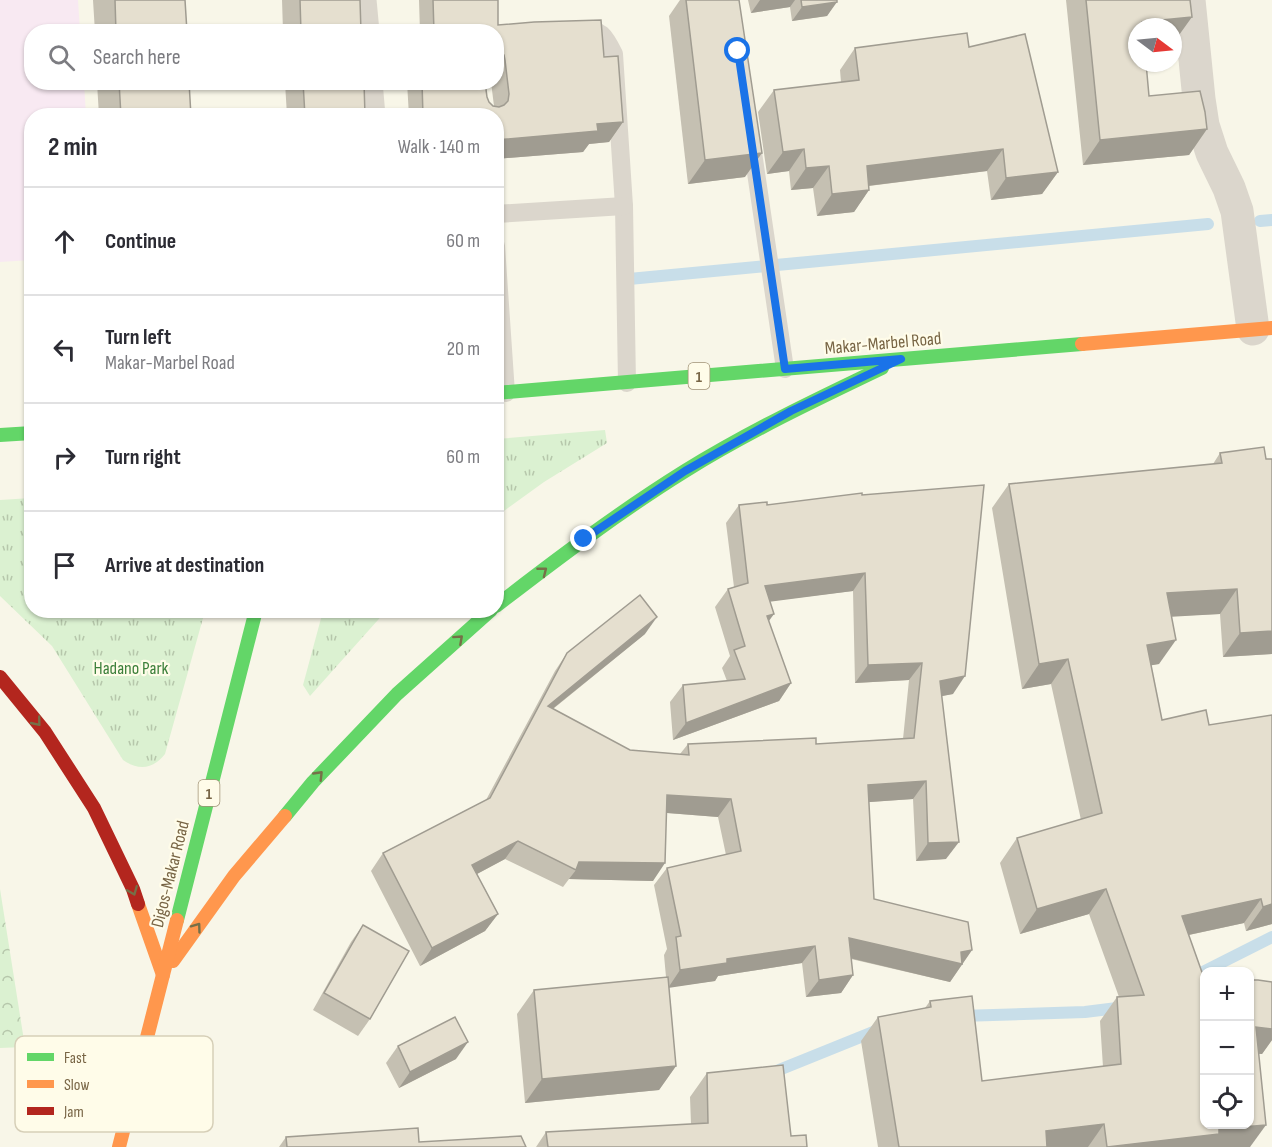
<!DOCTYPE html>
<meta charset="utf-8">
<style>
:root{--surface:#fff;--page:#f7f7f7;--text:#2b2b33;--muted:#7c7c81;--line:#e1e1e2}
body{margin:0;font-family:"Sofia Sans Condensed",sans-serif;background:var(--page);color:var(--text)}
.controls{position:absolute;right:18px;bottom:18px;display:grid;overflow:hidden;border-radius:12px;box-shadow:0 2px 4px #0004}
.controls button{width:54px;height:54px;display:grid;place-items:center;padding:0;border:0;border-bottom:2px solid var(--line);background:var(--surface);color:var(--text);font:30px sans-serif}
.compass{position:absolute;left:1128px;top:18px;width:54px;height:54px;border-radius:50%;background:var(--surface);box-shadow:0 2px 4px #0004;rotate:106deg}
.stop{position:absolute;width:18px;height:18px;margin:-14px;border:4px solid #1a73e8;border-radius:50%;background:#fff}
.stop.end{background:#1a73e8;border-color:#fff;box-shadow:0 2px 6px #0008}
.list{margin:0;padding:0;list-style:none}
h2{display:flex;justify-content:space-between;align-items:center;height:78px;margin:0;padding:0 24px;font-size:26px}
h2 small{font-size:20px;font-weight:400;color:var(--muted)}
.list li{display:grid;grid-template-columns:39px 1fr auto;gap:18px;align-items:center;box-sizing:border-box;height:108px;padding:0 24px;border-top:2px solid var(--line)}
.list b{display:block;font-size:22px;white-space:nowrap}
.list p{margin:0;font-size:20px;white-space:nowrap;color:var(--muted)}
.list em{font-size:20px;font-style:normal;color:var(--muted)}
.icon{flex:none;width:33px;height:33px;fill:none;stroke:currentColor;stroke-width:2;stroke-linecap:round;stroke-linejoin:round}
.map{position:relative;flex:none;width:1272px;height:1147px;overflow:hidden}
.search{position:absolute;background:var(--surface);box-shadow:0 2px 4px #0004;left:24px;top:24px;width:480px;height:66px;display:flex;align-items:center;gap:15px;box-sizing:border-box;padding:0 21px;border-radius:24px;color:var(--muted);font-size:22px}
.panel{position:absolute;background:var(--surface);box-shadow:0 2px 4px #0004;left:24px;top:108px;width:480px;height:510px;border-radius:24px}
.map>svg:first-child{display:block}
</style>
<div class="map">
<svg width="1272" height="1147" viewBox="0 0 1272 1147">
<defs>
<pattern id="forest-crowns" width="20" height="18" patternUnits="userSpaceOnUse" patternTransform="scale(1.5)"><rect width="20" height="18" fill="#dbf1d1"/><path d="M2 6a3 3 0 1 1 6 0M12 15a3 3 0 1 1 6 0" fill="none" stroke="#b6c7ab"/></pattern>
<pattern id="park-tufts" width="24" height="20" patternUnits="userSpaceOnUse" patternTransform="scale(1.5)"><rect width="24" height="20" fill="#dbf1d1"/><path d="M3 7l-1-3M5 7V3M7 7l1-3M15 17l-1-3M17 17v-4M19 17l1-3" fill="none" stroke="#b6c7ab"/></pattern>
</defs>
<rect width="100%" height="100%" fill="#f8f6e8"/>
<!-- education -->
<path fill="#f8e9f2" d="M 0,0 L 78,0 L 80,31 L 32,32 L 32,82 L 84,83 L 86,115 L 32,116 L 31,260 L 0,262 Z"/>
<!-- forest -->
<path fill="url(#forest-crowns)" d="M 0,889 L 25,1047 L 0,1048 Z"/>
<!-- park -->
<g fill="url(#park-tufts)">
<path d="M 605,430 L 607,443 L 544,482 L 497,516 L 497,439 Z"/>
<path d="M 31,498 L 32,610 L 205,611 L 165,754 C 153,769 139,771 123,760 L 52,646 L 0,596 L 0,500 Z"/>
<path d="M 323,611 L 386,611 L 310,696 L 303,685 Z"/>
</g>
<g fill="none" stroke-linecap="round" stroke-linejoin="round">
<!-- stream -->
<g stroke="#c8dee9" stroke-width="12">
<path d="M 1260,221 L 1272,220"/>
<path d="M 629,279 L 1208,224"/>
<path d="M 1187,980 L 1272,937"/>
<path d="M 960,1016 L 1085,1012 L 1125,1007"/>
<path d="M 769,1074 L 878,1030"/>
</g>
<!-- lane -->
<g stroke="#dbd6cc" stroke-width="18">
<path d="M 580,29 C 601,28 605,36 614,54 L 624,206 L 627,383"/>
<path d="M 751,139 L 785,369"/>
<path d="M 496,214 L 624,206"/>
<path d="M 496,246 L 506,393"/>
</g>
<!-- street -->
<g stroke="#dbd6cc" stroke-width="33">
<path d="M 360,0 L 363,32"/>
<path d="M 1189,0 L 1199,99 L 1203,125 L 1212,153 L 1229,188 L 1237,211 L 1253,329"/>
<path d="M 366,82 L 369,116"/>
</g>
<!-- fast -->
<g stroke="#63d668" stroke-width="14">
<path d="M 496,393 L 1082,344"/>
<path d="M 0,435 L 32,433"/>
<path d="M 496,606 C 557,559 619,512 685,471 C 748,432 815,400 882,368"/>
<path d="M 285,816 L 313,782 L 397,694 L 491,610"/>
<path d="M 177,920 L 256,610"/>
</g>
<!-- slow -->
<g stroke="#ff974d" stroke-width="14">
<path d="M 1082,344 L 1272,328"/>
<path d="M 138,904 L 163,975"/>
<path d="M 173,961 L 234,876 L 285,816"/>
<path d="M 119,1147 L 177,920"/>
</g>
<!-- jam -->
<path stroke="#b3261e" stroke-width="14" d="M 0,677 L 45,732 L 94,808 L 133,889 L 138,904"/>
</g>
<!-- wall -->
<g fill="#c5c0b2">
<path d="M 93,0 L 185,0 L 187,32 L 95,32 Z"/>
<path d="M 282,0 L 360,0 L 361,32 L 283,32 Z"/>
<path d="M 419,0 L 498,0 L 498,25 L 604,57 L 623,122 L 609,142 L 589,144 L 583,152 L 496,159 L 496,116 L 409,116 L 407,82 L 485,82 L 487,97 L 489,102 L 494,106 L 491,82 L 496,82 L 496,32 L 420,32 Z"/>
<path d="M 680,0 L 739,0 L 745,177 L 688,184 L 669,16 Z"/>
<path d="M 748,0 L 837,0 L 827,16 L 792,21 L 790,7 L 751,13 Z"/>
<path d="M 1066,0 L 1190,0 L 1174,42 L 1173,42 L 1173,27 L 1137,27 L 1149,96 L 1207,129 L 1189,155 L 1083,165 Z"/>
<path d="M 969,47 L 1058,172 L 1042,194 L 991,200 L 987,171 L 869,186 L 869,190 L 854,212 L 817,216 L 813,188 L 791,190 L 789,171 L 767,174 L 758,112 L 774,90 L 841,82 L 840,70 L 855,48 Z"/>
<path d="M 97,82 L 189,82 L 191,116 L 99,116 Z"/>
<path d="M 285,82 L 364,82 L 365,116 L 287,116 Z"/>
<path d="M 1220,453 L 1266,459 L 1272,459 L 1272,654 L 1223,657 L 1220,614 L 1172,616 L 1159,664 L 1151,665 L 1162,720 L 1209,725 L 1272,715 L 1272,924 L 1246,931 L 1244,923 L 1189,935 L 1204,1125 L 1250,980 L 1272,982 L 1272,1040 L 1262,1054 L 1259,1054 L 1250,1147 L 878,1147 L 861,1041 L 878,1017 L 925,1008 L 930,1001 L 982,1081 L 1103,1067 L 1100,1021 L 1117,997 L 1119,997 L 1089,914 L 1020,934 L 1000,863 L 1017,838 L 1081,820 L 1051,684 L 1022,689 L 992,508 L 1009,484 L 1213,464 Z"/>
<path d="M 862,495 L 953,694 L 941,696 L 946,859 L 916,861 L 913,799 L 869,802 L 874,899 L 972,950 L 950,982 L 851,959 L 853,975 L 841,993 L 806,997 L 802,963 L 718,976 L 715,981 L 669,987 L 676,1066 L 659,1090 L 525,1103 L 517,1014 L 534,990 L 666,977 L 664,955 L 667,949 L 654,885 L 667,868 L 726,855 L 718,817 L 667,813 L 653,881 L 569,879 L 563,887 L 505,859 L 477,874 L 498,914 L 485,931 L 420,966 L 371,871 L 383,853 L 486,800 L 555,671 L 567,653 L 645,634 L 553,709 L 630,750 L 680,754 L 688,744 L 816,744 L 903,739 L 909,680 L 855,683 L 853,591 L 770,601 L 769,622 L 791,683 L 779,701 L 673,740 L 670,702 L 683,685 L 727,681 L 722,668 L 730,656 L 715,607 L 728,589 L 734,587 L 726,523 L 739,505 L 767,505 Z"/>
<path d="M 363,925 L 370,1019 L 358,1036 L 313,1010 L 351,942 Z"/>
<path d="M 398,1046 L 456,1059 L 399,1088 L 386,1063 Z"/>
<path d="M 707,1073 L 807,1147 L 536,1147 L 546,1132 L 691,1124 L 690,1097 Z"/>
<path d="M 286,1137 L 419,1142 L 526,1147 L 279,1147 Z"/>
</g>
<!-- shaded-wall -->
<g fill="#a09c91">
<path d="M 760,0 L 795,0 L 790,7 L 751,13 Z"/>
<path d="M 837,2 L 827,16 L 792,21 L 802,7 Z"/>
<path d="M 1192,17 L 1174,42 L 1173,42 L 1173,27 L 1138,27 L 1142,22 Z"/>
<path d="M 623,122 L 609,142 L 589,144 L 583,152 L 496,159 L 496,140 L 597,124 Z"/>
<path d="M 1207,129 L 1189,155 L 1083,165 L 1100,140 Z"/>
<path d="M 804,149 L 789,171 L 767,174 L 783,152 Z"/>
<path d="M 1003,149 L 987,171 L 851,188 L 867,166 Z"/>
<path d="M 762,153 L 745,177 L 688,184 L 705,160 Z"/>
<path d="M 829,166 L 813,188 L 791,190 L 806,168 Z"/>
<path d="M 1058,172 L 1042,194 L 991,200 L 1006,178 Z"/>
<path d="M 869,190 L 854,212 L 817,216 L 832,194 Z"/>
<path d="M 865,573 L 853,591 L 752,604 L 765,586 Z"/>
<path d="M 1237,589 L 1220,614 L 1150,618 L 1167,593 Z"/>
<path d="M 774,614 L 761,632 L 767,616 Z"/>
<path d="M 657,617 L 645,634 L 535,723 L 548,706 Z"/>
<path d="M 1272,631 L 1272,654 L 1223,657 L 1240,633 Z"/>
<path d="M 1176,640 L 1159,664 L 1130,669 L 1147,645 Z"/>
<path d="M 1068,659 L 1051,684 L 1022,689 L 1039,664 Z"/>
<path d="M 922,663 L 909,680 L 855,683 L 868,665 Z"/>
<path d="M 965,676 L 953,694 L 927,699 L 940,681 Z"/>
<path d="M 791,683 L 779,701 L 673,740 L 686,723 Z"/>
<path d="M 926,781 L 913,799 L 856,803 L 868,785 Z"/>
<path d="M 667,795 L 731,799 L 718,817 L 655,812 Z"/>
<path d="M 518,841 L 505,859 L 460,883 L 472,865 Z"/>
<path d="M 959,842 L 946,859 L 916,861 L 928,843 Z"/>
<path d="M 579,862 L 665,863 L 653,881 L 569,879 L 576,870 Z"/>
<path d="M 1106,889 L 1089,914 L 1020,934 L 1037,909 Z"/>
<path d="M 1261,899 L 1244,923 L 1165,940 L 1182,916 Z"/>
<path d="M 1272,904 L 1272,924 L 1246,931 L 1263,907 Z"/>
<path d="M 498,914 L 485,931 L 420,966 L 432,948 Z"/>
<path d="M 849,938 L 961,952 L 972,950 L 950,982 L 837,955 Z"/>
<path d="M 815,946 L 802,963 L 718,976 L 715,981 L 668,988 L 680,970 L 727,959 Z"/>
<path d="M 853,975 L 841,993 L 806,997 L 819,980 Z"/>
<path d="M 1256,1027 L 1272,1029 L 1272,1040 L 1262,1054 L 1250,1053 Z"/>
<path d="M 468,1042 L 456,1059 L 399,1088 L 410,1072 Z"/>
<path d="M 676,1066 L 659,1090 L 525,1103 L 542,1079 Z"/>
<path d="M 1104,1124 L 1088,1147 L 1035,1147 L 1046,1131 Z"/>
<path d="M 1266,1125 L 1250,1147 L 1107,1147 L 1219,1129 Z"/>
</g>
<!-- building -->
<g fill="#e5dfcf" stroke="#a09c91" stroke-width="1.5">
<path d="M 115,0 L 185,0 L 187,32 L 116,32 Z"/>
<path d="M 300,0 L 360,0 L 361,32 L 301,32 Z"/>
<path d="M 433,0 L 498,0 L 498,25 L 534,22 L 601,20 L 604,57 L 618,56 L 623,122 L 597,124 L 598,131 L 496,140 L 496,116 L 423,116 L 422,82 L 485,82 L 487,97 L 489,102 L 493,106 L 499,107 L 504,105 L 508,101 L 509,94 L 505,60 L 504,55 L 499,52 L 496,51 L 496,32 L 434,32 Z"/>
<path d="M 686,0 L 739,0 L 762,153 L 705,160 Z"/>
<path d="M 801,0 L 837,0 L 837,2 L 802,7 Z"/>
<path d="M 1086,0 L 1190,0 L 1192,17 L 1142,22 L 1143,27 L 1137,27 L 1137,63 L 1146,63 L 1149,96 L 1200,91 L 1205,112 L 1207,129 L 1100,140 Z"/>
<path d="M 967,33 L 969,47 L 1025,34 L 1058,172 L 1006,178 L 1003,149 L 867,166 L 869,190 L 832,194 L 829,166 L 806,168 L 804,149 L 783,152 L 774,90 L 859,80 L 855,48 Z"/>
<path d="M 119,82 L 189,82 L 191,116 L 121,116 Z"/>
<path d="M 303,82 L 364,82 L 365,116 L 305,116 Z"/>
<path d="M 1264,447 L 1266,459 L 1272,459 L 1272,631 L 1240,633 L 1237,589 L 1167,593 L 1176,640 L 1147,645 L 1162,720 L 1206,710 L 1209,725 L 1272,715 L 1272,904 L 1263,907 L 1261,899 L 1182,916 L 1204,978 L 1204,1125 L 1250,1125 L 1250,980 L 1258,980 L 1272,982 L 1272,1029 L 1256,1027 L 1266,1125 L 1219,1129 L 1219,1134 L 1107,1147 L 1104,1124 L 1046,1131 L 1047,1147 L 899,1147 L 878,1017 L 931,1007 L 930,1001 L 972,996 L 982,1081 L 1121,1064 L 1117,997 L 1144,995 L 1106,889 L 1037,909 L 1017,838 L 1102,813 L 1068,659 L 1039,664 L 1009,484 L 1222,463 L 1220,453 Z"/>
<path d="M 984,485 L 965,676 L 940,681 L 959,842 L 928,843 L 926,781 L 868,785 L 874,899 L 968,922 L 972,950 L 961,952 L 962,964 L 849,938 L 853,975 L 819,980 L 815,946 L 727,959 L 727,963 L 680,970 L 676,937 L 681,936 L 667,868 L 741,851 L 731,799 L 667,795 L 665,863 L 579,862 L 576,870 L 518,841 L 472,865 L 498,914 L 432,948 L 383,853 L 490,798 L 567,653 L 640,595 L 657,617 L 548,706 L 630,750 L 689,755 L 688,744 L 816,738 L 816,744 L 914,738 L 922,663 L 868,665 L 865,573 L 765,586 L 774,614 L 767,616 L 791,683 L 686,723 L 683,685 L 745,679 L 734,650 L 745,646 L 728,589 L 748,583 L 739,505 L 767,502 L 767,505 L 862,493 L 862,495 Z"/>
<path d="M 363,925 L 409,951 L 370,1019 L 324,993 Z"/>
<path d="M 668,977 L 676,1066 L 542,1079 L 534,990 Z"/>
<path d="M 455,1017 L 468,1042 L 410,1072 L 398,1046 Z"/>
<path d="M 783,1065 L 791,1136 L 806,1135 L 807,1147 L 548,1147 L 546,1132 L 708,1123 L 707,1073 Z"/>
<path d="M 418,1128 L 419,1142 L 521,1136 L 526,1147 L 287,1147 L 286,1137 Z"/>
</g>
<!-- one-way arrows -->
<defs><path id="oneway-chevron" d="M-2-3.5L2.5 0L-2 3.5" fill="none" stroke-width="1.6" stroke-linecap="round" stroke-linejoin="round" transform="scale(1.5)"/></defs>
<g stroke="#767048">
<use href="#oneway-chevron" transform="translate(543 571) rotate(-38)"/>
<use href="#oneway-chevron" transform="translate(459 639) rotate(-42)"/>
<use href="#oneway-chevron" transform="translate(37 722) rotate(51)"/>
<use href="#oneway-chevron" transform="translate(319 775) rotate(-46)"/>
<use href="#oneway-chevron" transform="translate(133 891) rotate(68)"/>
<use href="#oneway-chevron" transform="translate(197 927) rotate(-54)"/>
</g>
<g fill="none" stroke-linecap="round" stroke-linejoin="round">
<!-- route -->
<path stroke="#1a73e8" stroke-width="8" d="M 584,539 L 685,471 L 791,411 L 901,359 L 785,369 L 738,51"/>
</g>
<g text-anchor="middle" stroke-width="4.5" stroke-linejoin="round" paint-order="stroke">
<!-- shield labels -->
<g fill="#fffce9" stroke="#a09276" stroke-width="1.5">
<rect x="688.5" y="363" width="21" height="26" rx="4.5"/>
<rect x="198.5" y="780" width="21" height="26" rx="4.5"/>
</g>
<g font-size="16" font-weight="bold" fill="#786545">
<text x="699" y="382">1</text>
<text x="209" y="799">1</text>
</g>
<!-- street labels -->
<g font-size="18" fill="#786545" stroke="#fffce9">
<text transform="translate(883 343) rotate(-5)" y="6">Makar-Marbel Road</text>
<text transform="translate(170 874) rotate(-76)" y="6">Digos-Makar Road</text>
</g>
<!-- park labels -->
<g font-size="18" fill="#3d803b" stroke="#fffce9">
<text x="131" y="674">Hadano Park</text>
</g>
</g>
<!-- legend -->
<rect x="15" y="1036" width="198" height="96" rx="9" fill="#fffce9" stroke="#d6cfb8" stroke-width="1.5"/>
<rect x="27" y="1053" width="27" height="8" fill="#63d668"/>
<rect x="27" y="1080" width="27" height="8" fill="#ff974d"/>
<rect x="27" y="1107" width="27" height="8" fill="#b3261e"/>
<g font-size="16" fill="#786545">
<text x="64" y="1063">Fast</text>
<text x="64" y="1090">Slow</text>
<text x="64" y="1117">Jam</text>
</g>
</svg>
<div class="controls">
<button>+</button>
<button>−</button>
<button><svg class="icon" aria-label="locate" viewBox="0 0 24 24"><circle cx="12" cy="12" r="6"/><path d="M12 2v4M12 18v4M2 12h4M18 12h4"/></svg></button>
</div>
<svg class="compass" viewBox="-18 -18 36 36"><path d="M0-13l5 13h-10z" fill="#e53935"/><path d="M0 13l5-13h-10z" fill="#7c7c81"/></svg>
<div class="stop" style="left:738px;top:51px"></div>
<div class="stop end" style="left:584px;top:539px"></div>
<div class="search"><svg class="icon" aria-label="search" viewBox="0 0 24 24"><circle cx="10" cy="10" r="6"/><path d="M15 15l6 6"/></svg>Search here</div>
<section class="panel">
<h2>2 min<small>Walk · 140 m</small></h2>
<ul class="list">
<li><svg class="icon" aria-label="ahead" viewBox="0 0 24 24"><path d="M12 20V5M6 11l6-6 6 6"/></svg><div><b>Continue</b></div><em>60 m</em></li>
<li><svg class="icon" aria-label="left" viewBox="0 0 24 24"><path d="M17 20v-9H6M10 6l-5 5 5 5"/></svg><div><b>Turn left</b><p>Makar-Marbel Road</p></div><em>20 m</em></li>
<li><svg class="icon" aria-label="right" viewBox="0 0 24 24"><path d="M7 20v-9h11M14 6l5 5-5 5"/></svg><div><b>Turn right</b></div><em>60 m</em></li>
<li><svg class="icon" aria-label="arrive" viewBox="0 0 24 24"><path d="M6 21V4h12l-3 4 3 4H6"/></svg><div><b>Arrive at destination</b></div></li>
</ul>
</section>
</div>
